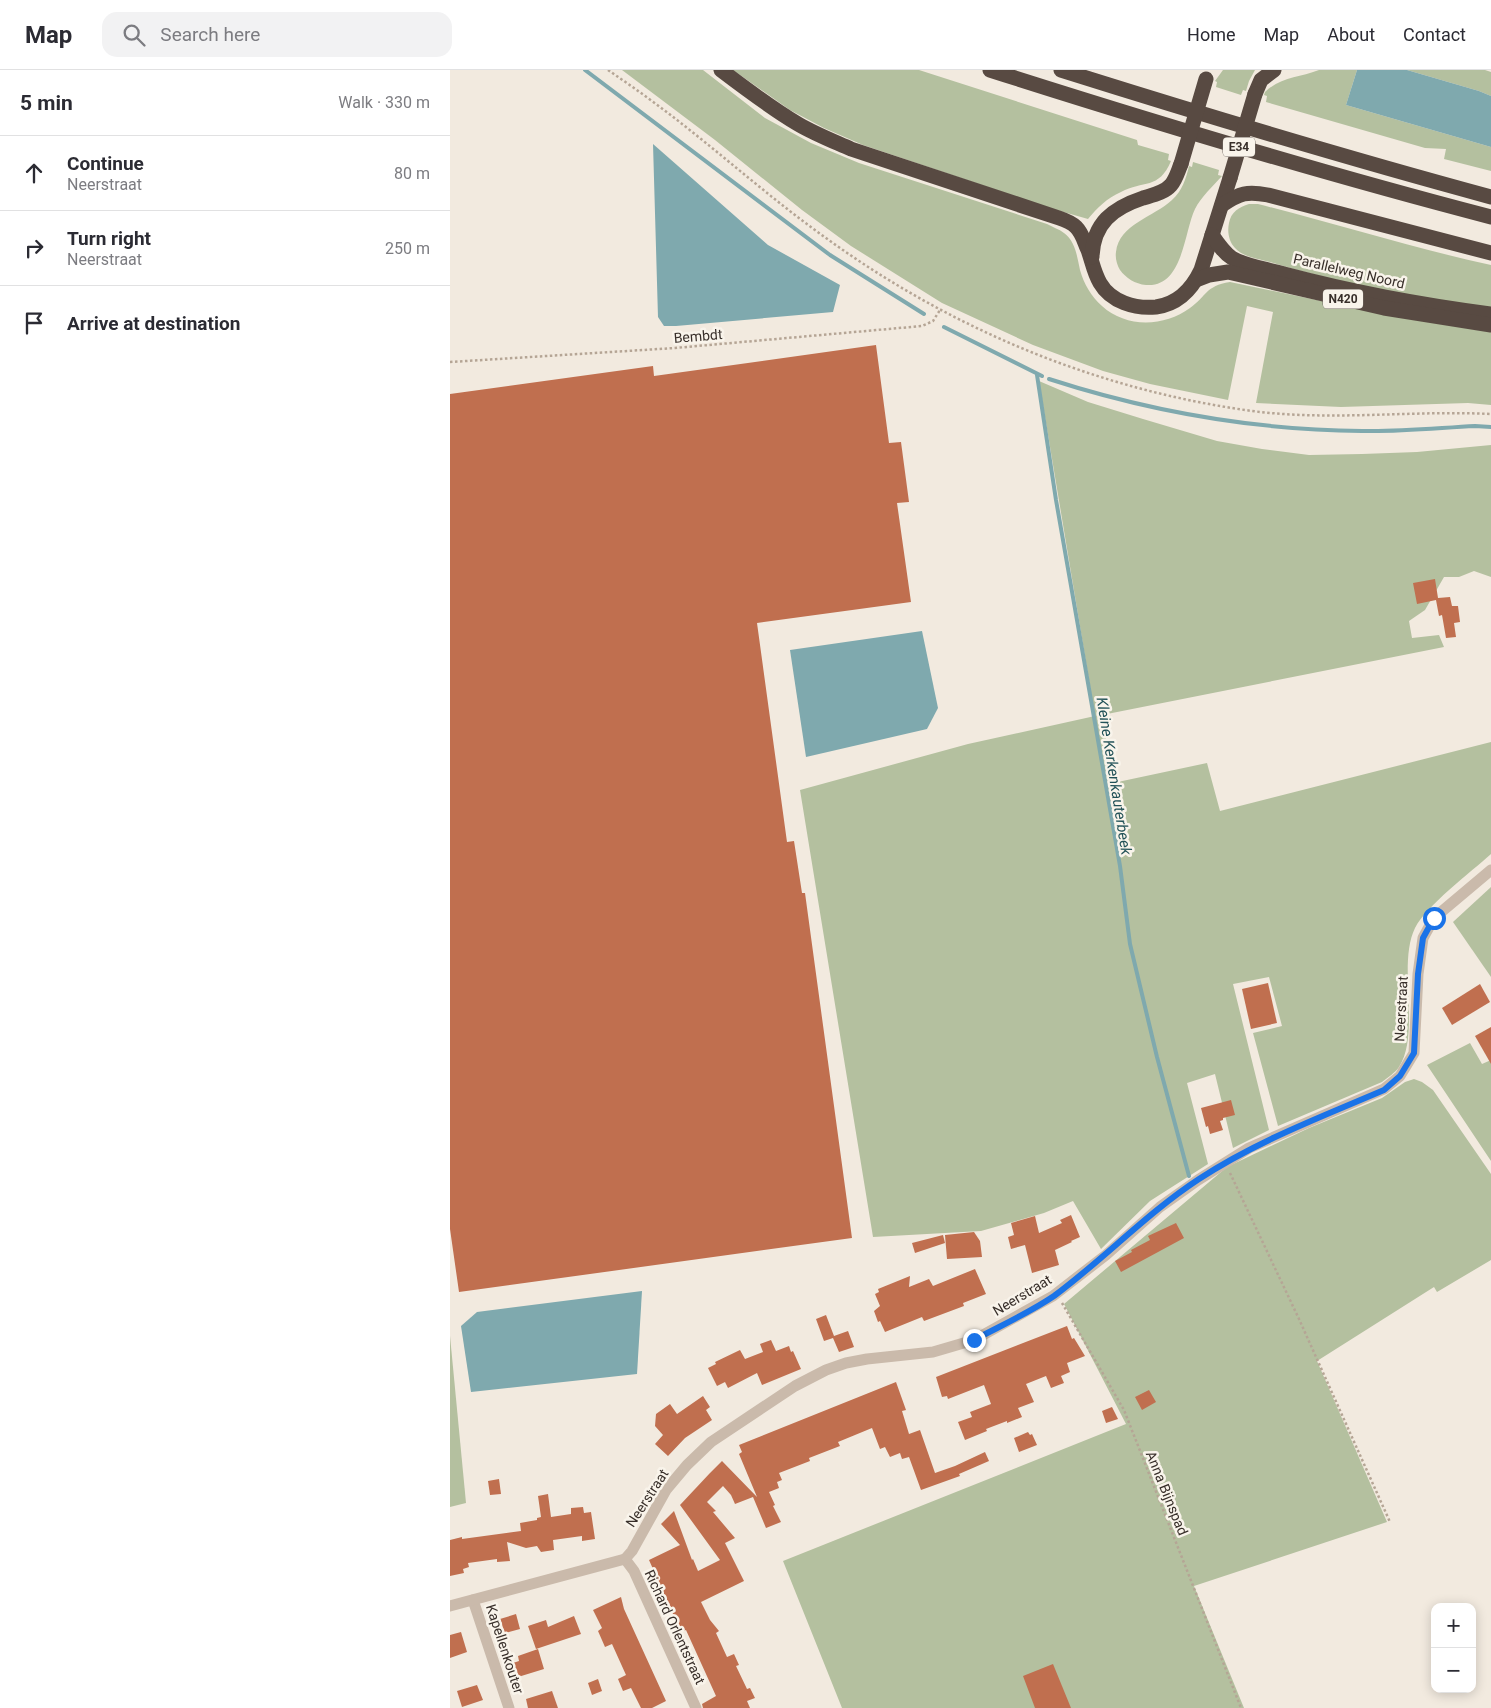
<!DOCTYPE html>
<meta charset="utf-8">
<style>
:root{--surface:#fff;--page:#f2f2f3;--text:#2b2b33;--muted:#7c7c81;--line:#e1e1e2}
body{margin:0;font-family:Roboto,sans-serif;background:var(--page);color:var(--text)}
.controls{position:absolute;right:15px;bottom:15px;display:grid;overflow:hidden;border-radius:10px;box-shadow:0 2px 12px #0003}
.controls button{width:45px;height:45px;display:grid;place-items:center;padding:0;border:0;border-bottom:1px solid var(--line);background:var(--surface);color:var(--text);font:25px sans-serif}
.stop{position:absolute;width:15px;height:15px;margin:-11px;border:4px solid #1a73e8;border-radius:50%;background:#fff}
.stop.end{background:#1a73e8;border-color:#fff;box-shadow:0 1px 5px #0008}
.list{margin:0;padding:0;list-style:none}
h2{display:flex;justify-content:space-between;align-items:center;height:65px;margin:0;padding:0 20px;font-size:21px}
h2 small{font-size:16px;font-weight:400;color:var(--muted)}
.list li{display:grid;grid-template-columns:32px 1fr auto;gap:15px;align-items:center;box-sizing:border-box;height:75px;padding:0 20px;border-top:1px solid var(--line)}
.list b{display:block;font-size:19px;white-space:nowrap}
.list p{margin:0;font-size:16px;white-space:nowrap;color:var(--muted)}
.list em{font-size:16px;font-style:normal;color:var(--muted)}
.icon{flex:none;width:28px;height:28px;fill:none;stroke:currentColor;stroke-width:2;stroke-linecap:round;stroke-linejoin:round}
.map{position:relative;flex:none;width:1041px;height:1638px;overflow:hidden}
header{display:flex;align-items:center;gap:30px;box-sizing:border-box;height:70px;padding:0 25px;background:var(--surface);border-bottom:1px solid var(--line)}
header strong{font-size:24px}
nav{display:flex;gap:28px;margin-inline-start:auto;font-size:18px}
.search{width:350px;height:45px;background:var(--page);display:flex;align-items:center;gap:12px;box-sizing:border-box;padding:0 18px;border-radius:15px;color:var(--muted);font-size:19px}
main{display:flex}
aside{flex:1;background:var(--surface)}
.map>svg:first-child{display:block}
</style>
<header>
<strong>Map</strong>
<div class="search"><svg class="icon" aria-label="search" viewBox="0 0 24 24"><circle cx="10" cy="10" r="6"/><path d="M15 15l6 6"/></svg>Search here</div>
<nav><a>Home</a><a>Map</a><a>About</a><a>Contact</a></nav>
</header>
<main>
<aside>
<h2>5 min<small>Walk · 330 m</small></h2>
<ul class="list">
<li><svg class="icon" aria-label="ahead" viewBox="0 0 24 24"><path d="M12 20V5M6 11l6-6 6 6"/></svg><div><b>Continue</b><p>Neerstraat</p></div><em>80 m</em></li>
<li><svg class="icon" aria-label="right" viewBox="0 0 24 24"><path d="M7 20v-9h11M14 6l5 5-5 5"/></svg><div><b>Turn right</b><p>Neerstraat</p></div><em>250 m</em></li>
<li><svg class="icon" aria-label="arrive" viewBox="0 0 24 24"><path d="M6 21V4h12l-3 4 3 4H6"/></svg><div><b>Arrive at destination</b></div></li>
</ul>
</aside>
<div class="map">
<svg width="1041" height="1638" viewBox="0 0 1041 1638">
<rect width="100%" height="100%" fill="#f2eadf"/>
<!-- green -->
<g fill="#b4c09f">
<path d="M 172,0 L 253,0 L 315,48 L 361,73 L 409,93 L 597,154 C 602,157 609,159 614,163 C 626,172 627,187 630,200 C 634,214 641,226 652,236 C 676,258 714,257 740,238 C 757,226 755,216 780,212 L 953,248 L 1041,262 L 1041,335 L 1018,333 L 891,337 L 806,333 L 823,242 L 797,236 L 778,330 L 700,314 L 653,301 L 583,275 L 492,233 L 401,176 L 352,140 L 265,70 Z"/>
<path d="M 283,0 L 469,0 L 687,70 L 688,75 L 719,84 L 718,90 L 721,91 C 709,120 693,110 671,122 C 657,128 647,138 638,149 L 603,139 L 413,75 L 374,58 L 340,40 Z"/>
<path d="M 773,0 L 805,0 L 799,11 L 796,21 L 793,20 L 791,25 L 766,17 L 767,12 L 765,11 Z"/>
<path d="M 869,0 L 907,0 L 896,35 L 1041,77 L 1041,101 L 994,89 L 996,79 L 975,78 L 816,32 L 817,26 L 814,25 L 815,22 C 832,6 849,8 869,0 Z"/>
<path d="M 957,0 L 1035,0 L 1041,2 L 1041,26 L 1029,21 Z"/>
<path d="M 743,92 L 769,100 L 768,105 L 772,106 C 763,116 751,127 745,139 C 734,162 733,218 696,215 C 685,214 676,208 670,200 C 667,195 665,188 666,182 C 669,154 704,147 722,130 C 732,121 736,109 739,96 L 742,97 Z"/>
<path d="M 799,134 L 808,134 C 886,154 963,178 1041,195 L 1041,238 C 967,228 892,214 820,192 C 809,189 793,187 785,178 C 779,172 777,162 779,153 C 781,142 789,137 799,134 Z"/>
<path d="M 589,311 L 638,332 L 693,349 L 767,371 L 812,379 L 859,385 L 912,384 L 967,382 L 1041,375 L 1041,507 L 1024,501 L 1009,507 L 994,507 L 975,540 L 959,551 L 962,568 L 989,565 L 994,577 L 652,645 L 663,713 L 757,693 L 770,741 L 1041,672 L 1041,784 C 1021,802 976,836 965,858 C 947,895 971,963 949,997 C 945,1003 938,1007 932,1012 L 828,1056 L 803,963 L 832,956 L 819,907 L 783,914 L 819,1060 L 783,1078 L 765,1004 L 737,1013 L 758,1094 L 700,1131 L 651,1179 L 623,1131 L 594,1143 L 531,1161 L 423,1167 L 350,720 L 518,674 L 645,646 Z"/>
<path d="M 1041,817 L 1041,907 L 1003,852 Z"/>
<path d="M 1020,973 L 1032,994 L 1041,990 L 1041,1091 L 977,995 Z"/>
<path d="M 964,1009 L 972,1012 L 983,1020 L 1041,1104 L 1041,1190 L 987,1222 L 984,1217 L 867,1291 L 937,1452 L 744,1516 L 794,1638 L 392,1638 L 333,1491 L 676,1354 L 614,1234 L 777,1097 L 859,1058 L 932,1028 L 955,1012 Z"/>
<path d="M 0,1266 L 16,1433 L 0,1437 Z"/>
</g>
<!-- water -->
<g fill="#7fa9ae">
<path d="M 907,0 L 957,0 L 1029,21 L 1041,26 L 1041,77 L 896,35 Z"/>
<path d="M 203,74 L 318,175 L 390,215 L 383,242 L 226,256 L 214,256 L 208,247 Z"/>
<path d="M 472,561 L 488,638 L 477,659 L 356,687 L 340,580 Z"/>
<path d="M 192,1221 L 187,1304 L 21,1322 L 11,1256 L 27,1242 Z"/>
</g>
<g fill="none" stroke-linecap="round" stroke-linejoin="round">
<!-- stream -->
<g stroke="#7fa9ae" stroke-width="4">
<path d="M 135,0 L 380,185 L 474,244"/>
<path d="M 494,257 L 592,306"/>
<path d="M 587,305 L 606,430 L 670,796 L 680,874 L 707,987 L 739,1106"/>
<path d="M 599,309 C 701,342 805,360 912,361 C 949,362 987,358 1025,356 L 1041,357"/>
</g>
</g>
<!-- building -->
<g fill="#c06f4f">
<path d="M 426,275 L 439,373 L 451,372 L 459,432 L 447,433 L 461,532 L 307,553 L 337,772 L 344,771 L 352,823 L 355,823 L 402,1168 L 9,1222 L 0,1159 L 0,324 L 203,296 L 204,306 Z"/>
<path d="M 985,509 L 988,528 L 1000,527 L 1002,536 L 1008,536 L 1010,552 L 1004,553 L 1006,567 L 996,568 L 992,545 L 989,546 L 986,530 L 967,534 L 963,513 Z"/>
<path d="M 818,913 L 827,953 L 801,959 L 792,919 Z"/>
<path d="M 1030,914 L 1040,932 L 1002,955 L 992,938 Z"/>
<path d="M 1041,957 L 1041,994 L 1025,966 Z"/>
<path d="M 781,1030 L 785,1045 L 773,1048 L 773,1050 L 770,1051 L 773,1060 L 760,1064 L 758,1056 L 756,1057 L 751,1038 Z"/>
<path d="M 621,1145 L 630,1167 L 621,1171 L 622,1172 L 605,1180 L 609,1195 L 582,1203 L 575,1175 L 561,1179 L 558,1167 L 564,1165 L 561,1153 L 585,1146 L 589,1163 L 612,1153 L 610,1150 Z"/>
<path d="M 726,1153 L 734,1168 L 671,1202 L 665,1191 L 682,1182 L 681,1180 L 700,1170 L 698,1166 Z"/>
<path d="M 524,1162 L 530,1171 L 532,1187 L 497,1189 L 495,1165 Z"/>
<path d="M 493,1165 L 495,1173 L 465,1183 L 462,1173 Z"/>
<path d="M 525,1199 L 536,1224 L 513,1233 L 514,1236 L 474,1251 L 472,1247 L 435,1262 L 430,1251 L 428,1252 L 424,1241 L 430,1236 L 425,1224 L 429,1222 L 428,1219 L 460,1206 L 459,1217 L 479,1209 L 483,1216 Z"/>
<path d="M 376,1245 L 384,1266 L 398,1261 L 404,1277 L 389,1282 L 383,1268 L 374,1271 L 366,1249 Z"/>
<path d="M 617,1256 L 622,1269 L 624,1268 L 635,1286 L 617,1293 L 620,1302 L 611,1306 L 614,1313 L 601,1318 L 596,1306 L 576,1314 L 584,1332 L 568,1338 L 572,1347 L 557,1353 L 557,1351 L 536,1359 L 537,1361 L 515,1370 L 508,1352 L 522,1347 L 520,1342 L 541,1334 L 534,1315 L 498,1329 L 497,1326 L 492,1327 L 486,1307 Z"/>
<path d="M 321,1270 L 326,1281 L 339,1276 L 341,1282 L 343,1281 L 351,1299 L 312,1315 L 307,1303 L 278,1318 L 275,1312 L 267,1316 L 258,1298 L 266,1294 L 265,1292 L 290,1280 L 295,1289 L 313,1282 L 310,1274 Z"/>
<path d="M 446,1312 L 456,1340 L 452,1341 L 459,1364 L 470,1360 L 485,1403 L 505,1396 L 535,1382 L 539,1391 L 509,1404 L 510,1406 L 471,1420 L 459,1387 L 452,1389 L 450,1383 L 440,1387 L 435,1377 L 430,1379 L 422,1358 L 388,1372 L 390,1376 L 359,1388 L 360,1391 L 329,1403 L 332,1410 L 327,1412 L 329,1418 L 319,1422 L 325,1435 L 323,1436 L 331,1452 L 316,1458 L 303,1427 L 285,1434 L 281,1425 L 273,1416 L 257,1432 L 266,1441 L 263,1442 L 285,1468 L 275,1473 L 294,1511 L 251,1532 L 260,1550 L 269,1561 L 266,1563 L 277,1587 L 284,1584 L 289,1595 L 286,1596 L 297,1619 L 300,1618 L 305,1628 L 297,1631 L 300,1638 L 253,1638 L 252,1634 L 266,1626 L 236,1560 L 231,1562 L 199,1490 L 230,1475 L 211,1454 L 224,1441 L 242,1490 L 243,1489 L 248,1501 L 270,1490 L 230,1435 L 260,1403 L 272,1391 L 307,1427 L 289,1384 L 292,1382 L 289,1375 Z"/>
<path d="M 699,1320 L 706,1332 L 692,1340 L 685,1327 Z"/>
<path d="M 253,1326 L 260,1337 L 256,1340 L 262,1350 L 235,1368 L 218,1386 L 205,1374 L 213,1365 L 205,1356 L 206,1344 L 220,1334 L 227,1344 Z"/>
<path d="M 662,1337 L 668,1349 L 656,1353 L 652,1341 Z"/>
<path d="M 578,1362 L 580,1365 L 582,1364 L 587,1375 L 569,1382 L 564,1368 Z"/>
<path d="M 49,1409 L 51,1424 L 40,1425 L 38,1411 Z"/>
<path d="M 98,1424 L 101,1447 L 121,1444 L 121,1438 L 133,1437 L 134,1443 L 141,1442 L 145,1469 L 132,1471 L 132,1466 L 103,1470 L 104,1480 L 91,1482 L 87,1476 L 76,1478 L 57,1472 L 60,1491 L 47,1492 L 47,1489 L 18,1493 L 19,1497 L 13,1499 L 14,1503 L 0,1506 L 0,1470 L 12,1467 L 12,1469 L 71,1461 L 70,1453 L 87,1450 L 87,1448 L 91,1447 L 88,1426 Z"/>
<path d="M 171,1527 L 174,1539 L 216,1631 L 202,1638 L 191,1638 L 181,1618 L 173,1621 L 168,1609 L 176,1605 L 162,1574 L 155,1577 L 148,1561 L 152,1558 L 143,1540 Z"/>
<path d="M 66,1544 L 70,1559 L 55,1563 L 50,1549 Z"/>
<path d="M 124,1546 L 131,1564 L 86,1579 L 78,1556 L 96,1550 L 98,1557 Z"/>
<path d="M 11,1562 L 17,1582 L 0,1588 L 0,1565 Z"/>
<path d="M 88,1579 L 94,1599 L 68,1607 L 63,1593 L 69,1591 L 68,1586 Z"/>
<path d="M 603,1594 L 621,1638 L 585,1638 L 573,1606 Z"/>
<path d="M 148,1609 L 152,1621 L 142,1625 L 138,1613 Z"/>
<path d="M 27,1615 L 33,1630 L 12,1637 L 7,1621 Z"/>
<path d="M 102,1621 L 108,1638 L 78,1638 L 76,1629 Z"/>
</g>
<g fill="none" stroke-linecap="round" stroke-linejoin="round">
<!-- path -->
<g stroke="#b5a595" stroke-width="2.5" stroke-dasharray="2.5 2.5" stroke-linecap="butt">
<path d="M 158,0 C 174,11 190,22 206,34 C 264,77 317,126 376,168 C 500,258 643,318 795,340 C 877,352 959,340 1041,344"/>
<path d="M 0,292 L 225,278 L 472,256 L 483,251 L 490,240"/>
<path d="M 780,1103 L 849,1249 L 940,1452"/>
<path d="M 612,1233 L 674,1340 L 791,1638"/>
</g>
<!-- street -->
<g stroke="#cabaab" stroke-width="11">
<path d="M 175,1489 L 184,1501 L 246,1638"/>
<path d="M 23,1530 L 59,1638"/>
<path d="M 0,1536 L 175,1489 L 182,1481 L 216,1420 L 237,1395 L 261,1372 L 345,1316 L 376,1300 L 396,1293 L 417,1289 L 483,1282 L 524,1270 L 603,1226 L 656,1185 L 710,1137 L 748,1110 L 799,1078 L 934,1019 L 950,1006 L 964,983 L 968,904 L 973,868 L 984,848 L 1041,800"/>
</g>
<!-- highway -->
<g stroke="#584a42" stroke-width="15">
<path d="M 271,0 C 296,19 321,38 348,54 C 365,64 383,71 401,79 L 609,148 C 615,150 622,153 626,157 C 633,164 634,172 638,180 C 642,191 644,203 650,213 C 661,232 685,239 706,237 C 728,234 742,219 751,200 L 780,108"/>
<path d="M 540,0 C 706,53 872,103 1041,147"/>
<path d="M 611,0 C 754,45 897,88 1041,127"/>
<path d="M 805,24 L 811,10 L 824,0"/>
<path d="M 772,135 C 790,123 797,121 818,125 L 1041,183"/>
<path d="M 762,165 C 768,174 774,183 782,188 C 797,197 818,199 834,204 C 902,222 971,235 1041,244"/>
<path d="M 642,187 C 643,153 663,138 693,128 C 703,125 714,123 721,115 C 726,109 728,101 731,94"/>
<path d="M 746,210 L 759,205 L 778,202 L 934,238 L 1041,255"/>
</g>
<!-- highway-bridge -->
<g stroke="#584a42" stroke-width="15">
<path d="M 731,94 L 756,9"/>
<path d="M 780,108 L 805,24"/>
</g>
</g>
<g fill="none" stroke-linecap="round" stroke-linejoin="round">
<!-- route -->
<path stroke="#1a73e8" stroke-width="6" d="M 524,1270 C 550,1256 579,1243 604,1226 C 654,1189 697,1143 749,1109 C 807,1071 871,1047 934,1020 L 950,1006 L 964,983 L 968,904 L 973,868 L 984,848"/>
</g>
<g text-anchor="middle" stroke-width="5" stroke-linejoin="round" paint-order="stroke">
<!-- shield labels -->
<g fill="#f9f4eb" stroke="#726a64" stroke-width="1">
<rect x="773" y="67.5" width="32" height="19" rx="4"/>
<rect x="873" y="219.5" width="40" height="19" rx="4"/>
</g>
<g font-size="12" font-weight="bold" fill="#382f2a">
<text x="789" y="81">E34</text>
<text x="893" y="233">N420</text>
</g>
<!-- street labels -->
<g font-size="14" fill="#382f2a" stroke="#f9f4eb">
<text transform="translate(899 201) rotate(13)" y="5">Parallelweg Noord</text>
<text transform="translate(248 266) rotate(-5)" y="5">Bembdt</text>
<text transform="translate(951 939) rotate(-87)" y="5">Neerstraat</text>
<text transform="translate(572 1225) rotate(-31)" y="5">Neerstraat</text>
<text transform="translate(717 1423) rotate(68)" y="5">Anna Bijnspad</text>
<text transform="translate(197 1428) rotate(-57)" y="5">Neerstraat</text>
<text transform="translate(225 1557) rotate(65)" y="5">Richard Orlentstraat</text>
<text transform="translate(55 1579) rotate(72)" y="5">Kapellenkouter</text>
</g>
<!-- water labels -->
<g font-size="15" font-style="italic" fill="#215157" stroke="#f9f4eb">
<text transform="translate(664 706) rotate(81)" y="5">Kleine Kerkenkauterbeek</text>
</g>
</g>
</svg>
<div class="controls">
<button>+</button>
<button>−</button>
</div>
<div class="stop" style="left:984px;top:848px"></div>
<div class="stop end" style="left:524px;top:1270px"></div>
</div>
</main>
